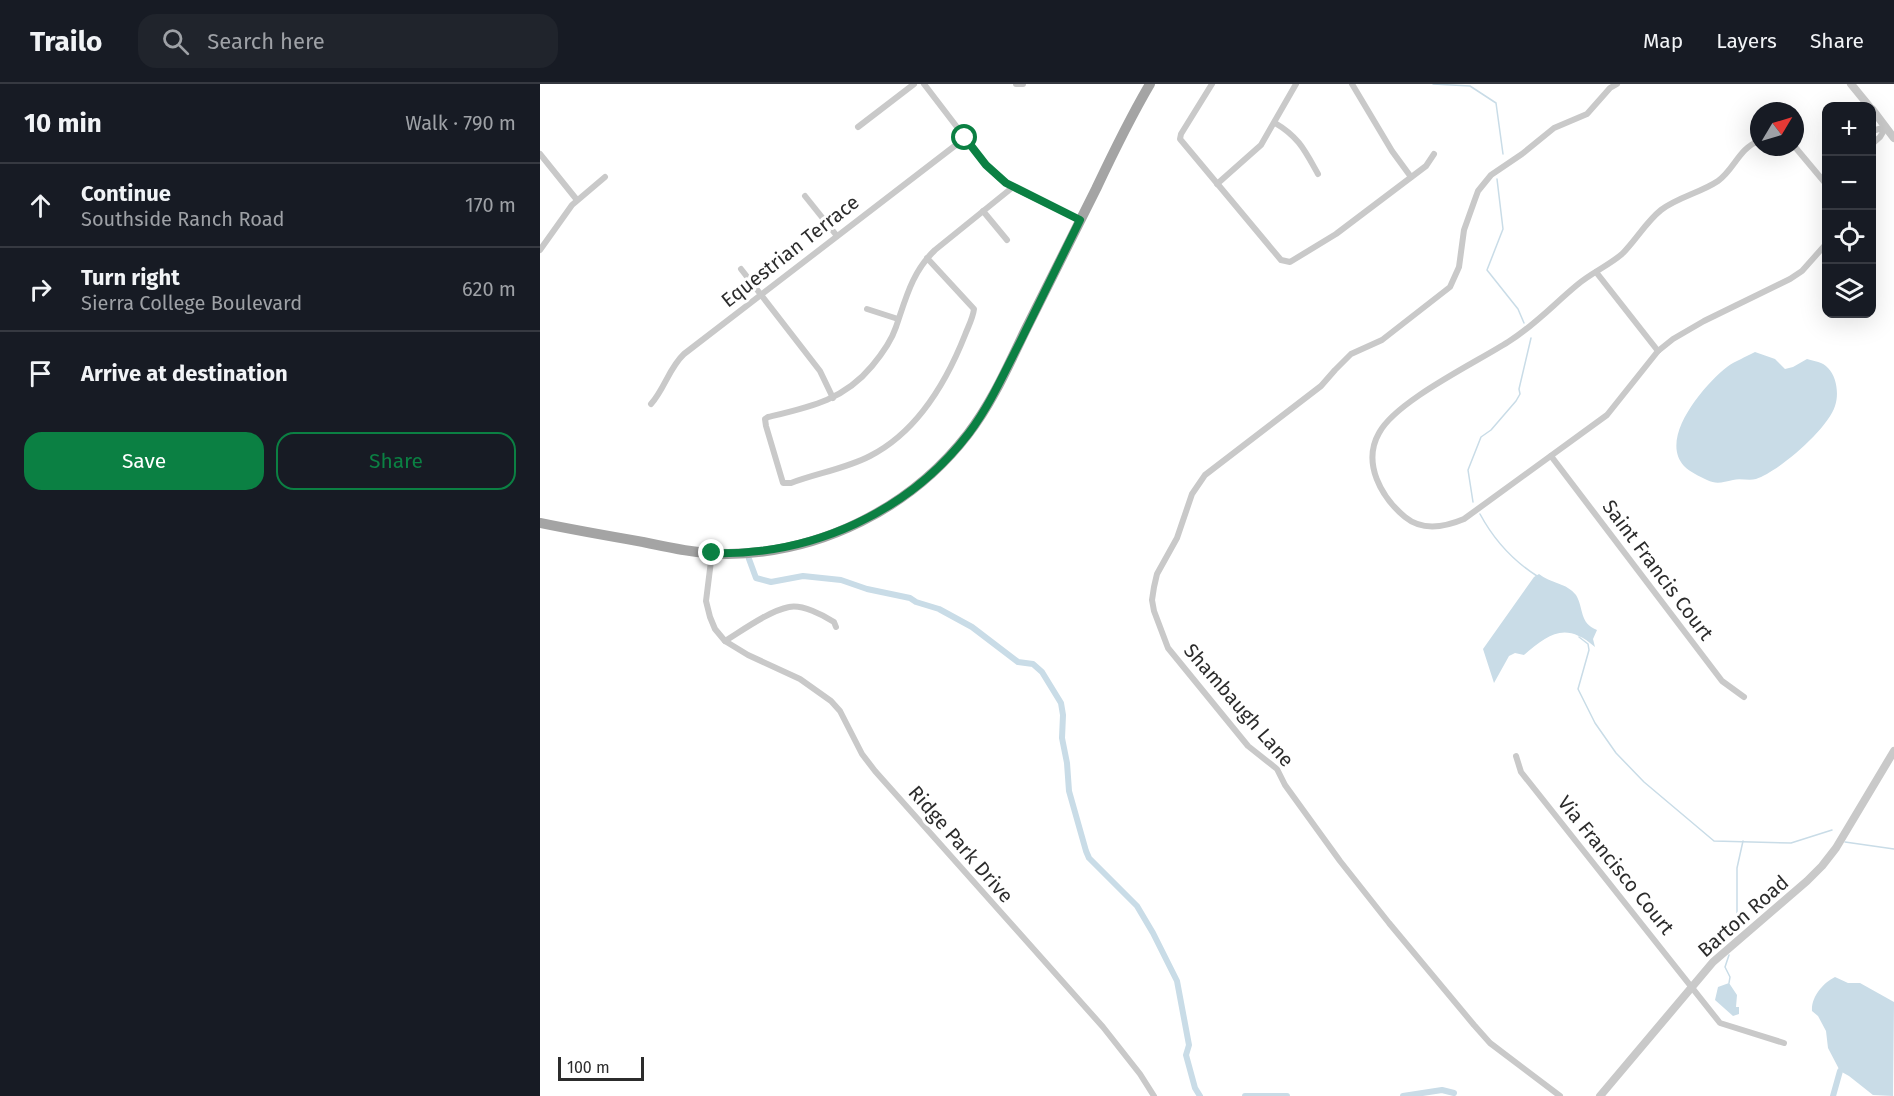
<!DOCTYPE html>
<meta charset="utf-8">
<style>
:root{--surface:#171b24;--page:#20242c;--text:#f1f3f6;--muted:#9ea1a6;--line:#363941;--accent:#0b8043}
body{margin:0;font-family:"Fira Sans",sans-serif;background:var(--page);color:var(--text)}
.controls{position:absolute;right:18px;top:18px;display:grid;overflow:hidden;border-radius:12px;box-shadow:0 6px 24px #0002}
.controls button{width:54px;height:54px;display:grid;place-items:center;padding:0;border:0;border-bottom:2px solid var(--line);background:var(--surface);color:var(--text);font:30px sans-serif}
.compass{position:absolute;left:1210px;top:18px;width:54px;height:54px;border-radius:50%;background:var(--surface);box-shadow:0 6px 24px #0002;rotate:52deg}
.scale{position:absolute;left:18px;bottom:15px;width:86px;box-sizing:border-box;padding-left:6px;border:3px solid #2c2c2c;border-top:0;font-size:16px;line-height:21px;white-space:nowrap;color:#2c2c2c;-webkit-text-stroke:4px #fff;paint-order:stroke}
.stop{position:absolute;width:18px;height:18px;margin:-14px;border:4px solid #0b8043;border-radius:50%;background:#fff}
.stop.end{background:#0b8043;border-color:#fff;box-shadow:0 2px 6px #0008}
.list{margin:0;padding:0;list-style:none}
h2{display:flex;justify-content:space-between;align-items:center;height:78px;margin:0;padding:0 24px;font-size:26px}
h2 small{font-size:20px;font-weight:400;color:var(--muted)}
.list li{display:grid;grid-template-columns:39px 1fr auto;gap:18px;align-items:center;box-sizing:border-box;height:84px;padding:0 24px;border-top:2px solid var(--line)}
.list b{display:block;font-size:22px;white-space:nowrap}
.list p{margin:0;font-size:20px;white-space:nowrap;color:var(--muted)}
.list em{font-size:20px;font-style:normal;color:var(--muted)}
.actions{display:flex;gap:12px;padding:18px 24px}
.actions a{flex:1;padding:14px 0;border:2px solid var(--accent);border-radius:18px;text-align:center;font-size:21px;color:var(--accent)}
.actions .main{background:var(--accent);color:#fff}
.icon{flex:none;width:33px;height:33px;fill:none;stroke:currentColor;stroke-width:2;stroke-linecap:round;stroke-linejoin:round}
.map{position:relative;flex:none;width:1354px;height:1012px;overflow:hidden}
header{display:flex;align-items:center;gap:36px;box-sizing:border-box;height:84px;padding:0 30px;background:var(--surface);border-bottom:2px solid var(--line)}
header strong{font-size:28px}
nav{display:flex;gap:33px;margin-inline-start:auto;font-size:21px}
.search{width:420px;height:54px;background:var(--page);display:flex;align-items:center;gap:15px;box-sizing:border-box;padding:0 21px;border-radius:18px;color:var(--muted);font-size:22px}
main{display:flex}
aside{flex:1;background:var(--surface)}
.map>svg:first-child{display:block}
</style>
<header>
<strong>Trailo</strong>
<div class="search"><svg class="icon" aria-label="search" viewBox="0 0 24 24"><circle cx="10" cy="10" r="6"/><path d="M15 15l6 6"/></svg>Search here</div>
<nav><a>Map</a><a>Layers</a><a>Share</a></nav>
</header>
<main>
<aside>
<h2>10 min<small>Walk · 790 m</small></h2>
<ul class="list">
<li><svg class="icon" aria-label="ahead" viewBox="0 0 24 24"><path d="M12 20V5M6 11l6-6 6 6"/></svg><div><b>Continue</b><p>Southside Ranch Road</p></div><em>170 m</em></li>
<li><svg class="icon" aria-label="right" viewBox="0 0 24 24"><path d="M7 20v-9h11M14 6l5 5-5 5"/></svg><div><b>Turn right</b><p>Sierra College Boulevard</p></div><em>620 m</em></li>
<li><svg class="icon" aria-label="arrive" viewBox="0 0 24 24"><path d="M6 21V4h12l-3 4 3 4H6"/></svg><div><b>Arrive at destination</b></div></li>
</ul>
<div class="actions"><a class="main">Save</a><a>Share</a></div>
</aside>
<div class="map">
<svg width="1354" height="1012" viewBox="0 0 1354 1012">
<rect width="100%" height="100%" fill="#fff"/>
<!-- water -->
<g fill="#c9dce7">
<path d="M 1215,268 L 1235,275 L 1245,285 L 1253,283 L 1267,275 C 1274,277 1283,278 1288,284 C 1297,293 1299,311 1295,322 C 1288,345 1238,388 1216,395 C 1209,397 1200,394 1193,396 C 1183,398 1177,401 1167,396 C 1159,392 1150,388 1144,382 C 1118,354 1165,300 1187,283 C 1195,277 1206,273 1215,268 Z"/>
<path d="M 999,490 C 1010,499 1027,499 1036,511 C 1044,524 1039,539 1057,546 L 1053,555 L 1055,563 C 1025,537 1009,550 984,571 L 975,569 L 969,572 L 954,599 L 943,565 L 994,493 Z"/>
<path d="M 1295,893 L 1308,899 L 1320,899 L 1354,918 L 1353,1012 L 1333,1011 L 1309,992 L 1300,987 L 1288,964 L 1286,947 L 1278,932 L 1272,927 C 1271,913 1283,899 1295,893 Z"/>
<path d="M 1189,899 L 1197,911 L 1196,923 L 1199,923 L 1199,930 L 1193,932 L 1175,916 L 1178,903 Z"/>
</g>
<g fill="none" stroke-linecap="round" stroke-linejoin="round">
<!-- stream -->
<g stroke="#c9dce7" stroke-width="1.5">
<path d="M 893,0 L 930,2 L 956,19 L 963,70"/>
<path d="M 957,95 L 963,145 L 947,186 L 978,225 L 984,239"/>
<path d="M 933,418 L 928,386 L 941,353 L 951,346 L 976,317 L 980,310 L 979,305 L 991,254"/>
<path d="M 940,430 C 954,456 972,476 997,492"/>
<path d="M 1039,553 L 1048,560 L 1049,566 L 1038,605 L 1055,639 L 1076,669 L 1104,698 L 1174,757 L 1251,759 L 1292,746"/>
<path d="M 1305,758 L 1354,765"/>
<path d="M 1197,846 L 1197,784 L 1203,757"/>
<path d="M 1189,899 L 1190,893 L 1185,883 L 1189,871"/>
</g>
<!-- canal -->
<g stroke="#c9dce7" stroke-width="6">
<path d="M 209,475 L 216,494 L 231,498 L 263,492 L 301,496 L 327,505 L 370,514 L 376,518 L 399,525 L 432,543 L 478,578 L 493,580 L 502,588 L 521,619 L 523,631 L 522,654 L 527,679 L 529,707 L 546,767 L 549,774 L 597,822 L 613,849 L 637,897 L 649,961 L 646,971 L 655,1004 L 660,1012"/>
<path d="M 705,1012 L 747,1012"/>
<path d="M 863,1012 L 902,1006 L 914,1009"/>
<path d="M 1293,1012 L 1300,987"/>
</g>
<!-- minor -->
<g stroke="#c9c9c9" stroke-width="6">
<path d="M 384,0 L 446,81 L 459,94 L 476,105 L 540,136"/>
<path d="M 476,0 L 483,0"/>
<path d="M 672,0 L 641,50 L 640,55 L 741,176 L 750,178 L 796,150 L 886,82 L 894,70"/>
<path d="M 812,0 L 852,67 L 871,93"/>
<path d="M 735,39 C 759,53 765,67 778,90"/>
<path d="M 318,43 L 374,0"/>
<path d="M 1332,47 L 1346,43"/>
<path d="M 1219,57 C 1199,64 1194,86 1178,97 C 1160,109 1138,113 1121,126 C 1106,138 1096,156 1082,170 C 1068,182 1051,189 1037,201 C 1014,220 994,242 968,258 C 935,279 856,317 839,349 C 822,379 841,413 865,433 C 882,447 905,443 924,435 L 1067,331 L 1118,267 L 1133,255 L 1164,237 L 1250,195 L 1262,187 L 1286,160"/>
<path d="M 1332,60 L 1340,53 L 1346,43"/>
<path d="M 1255,63 L 1286,100"/>
<path d="M 0,70 L 37,116"/>
<path d="M 677,100 L 721,61 L 756,0"/>
<path d="M 265,112 L 297,152"/>
<path d="M 443,127 L 467,156"/>
<path d="M 0,166 L 32,121 L 65,93"/>
<path d="M 387,174 L 434,225 C 433,234 428,243 425,251 C 406,299 377,348 330,372 C 305,385 277,389 251,399 L 243,399 L 226,342 L 225,335 L 228,333 C 270,323 304,316 332,282 C 342,270 351,258 356,243 C 366,214 372,188 395,166 L 473,103"/>
<path d="M 201,185 L 280,287 L 293,314"/>
<path d="M 1056,188 L 1118,267"/>
<path d="M 327,225 L 358,235"/>
<path d="M 111,320 C 125,304 129,284 144,270 L 425,54"/>
<path d="M 1011,372 L 1182,597 L 1204,613"/>
<path d="M 172,469 L 166,517 L 170,533 L 175,545 L 185,557 L 208,571 L 260,595 L 291,617 L 300,627 L 322,670 L 335,687 L 563,943 L 600,990 L 614,1012"/>
<path d="M 185,557 C 203,546 229,527 249,523 C 262,520 283,531 294,538 L 296,543"/>
<path d="M 976,672 L 981,688 L 1180,939 L 1244,959"/>
<path d="M 1020,1012 L 950,959 L 934,941 L 849,839 L 800,777 L 745,701 L 737,685 L 708,662 L 628,564 L 614,527 L 612,516 L 614,503 L 617,490 L 637,454 L 652,410 L 665,391 L 781,302 L 795,286 L 811,270 L 842,256 L 910,203 L 919,183 L 924,146 L 934,118 L 938,107 L 951,91 L 982,70 L 1014,44 L 1047,30 L 1070,4 L 1077,0"/>
</g>
<!-- tertiary -->
<g stroke="#c9c9c9" stroke-width="8">
<path d="M 1311,0 L 1329,22"/>
<path d="M 1332,25 L 1354,54"/>
<path d="M 1060,1012 L 1173,878 L 1267,797 L 1282,782 L 1296,764 L 1354,667"/>
</g>
<!-- primary -->
<path stroke="#a4a4a4" stroke-width="10" d="M 0,439 C 34,446 68,452 103,458 C 131,464 159,470 188,470 C 281,469 371,424 428,350 C 452,319 468,282 485,247 C 509,200 532,152 556,105 C 573,69 590,34 610,0"/>
</g>
<g fill="none" stroke-linecap="round" stroke-linejoin="round">
<!-- route -->
<path stroke="#0b8043" stroke-width="8" d="M 172,469 C 271,472 368,429 429,349 C 450,321 464,289 480,258 C 500,218 520,177 540,136 L 466,99 L 446,81 L 425,54"/>
</g>
<g text-anchor="middle" stroke-width="6" stroke-linejoin="round" paint-order="stroke">
<!-- street labels -->
<g font-size="20" fill="#2c2c2c" stroke="#fff">
<text transform="translate(250 167) rotate(-38)" y="7">Equestrian Terrace</text>
<text transform="translate(1118 486) rotate(53)" y="7">Saint Francis Court</text>
<text transform="translate(699 621) rotate(49)" y="7">Shambaugh Lane</text>
<text transform="translate(421 760) rotate(49)" y="7">Ridge Park Drive</text>
<text transform="translate(1076 781) rotate(51)" y="7">Via Francisco Court</text>
<text transform="translate(1203 832) rotate(-41)" y="7">Barton Road</text>
</g>
</g>
</svg>
<div class="controls">
<button>+</button>
<button>−</button>
<button><svg class="icon" aria-label="locate" viewBox="0 0 24 24"><circle cx="12" cy="12" r="6"/><path d="M12 2v4M12 18v4M2 12h4M18 12h4"/></svg></button>
<button><svg class="icon" aria-label="layers" viewBox="0 0 24 24"><path d="M12 4l9 5-9 5-9-5zM3 14l9 5 9-5"/></svg></button>
</div>
<svg class="compass" viewBox="-18 -18 36 36"><path d="M0-13l5 13h-10z" fill="#e53935"/><path d="M0 13l5-13h-10z" fill="#9ea1a6"/></svg>
<div class="scale">100 m</div>
<div class="stop" style="left:425px;top:54px"></div>
<div class="stop end" style="left:172px;top:469px"></div>
</div>
</main>
